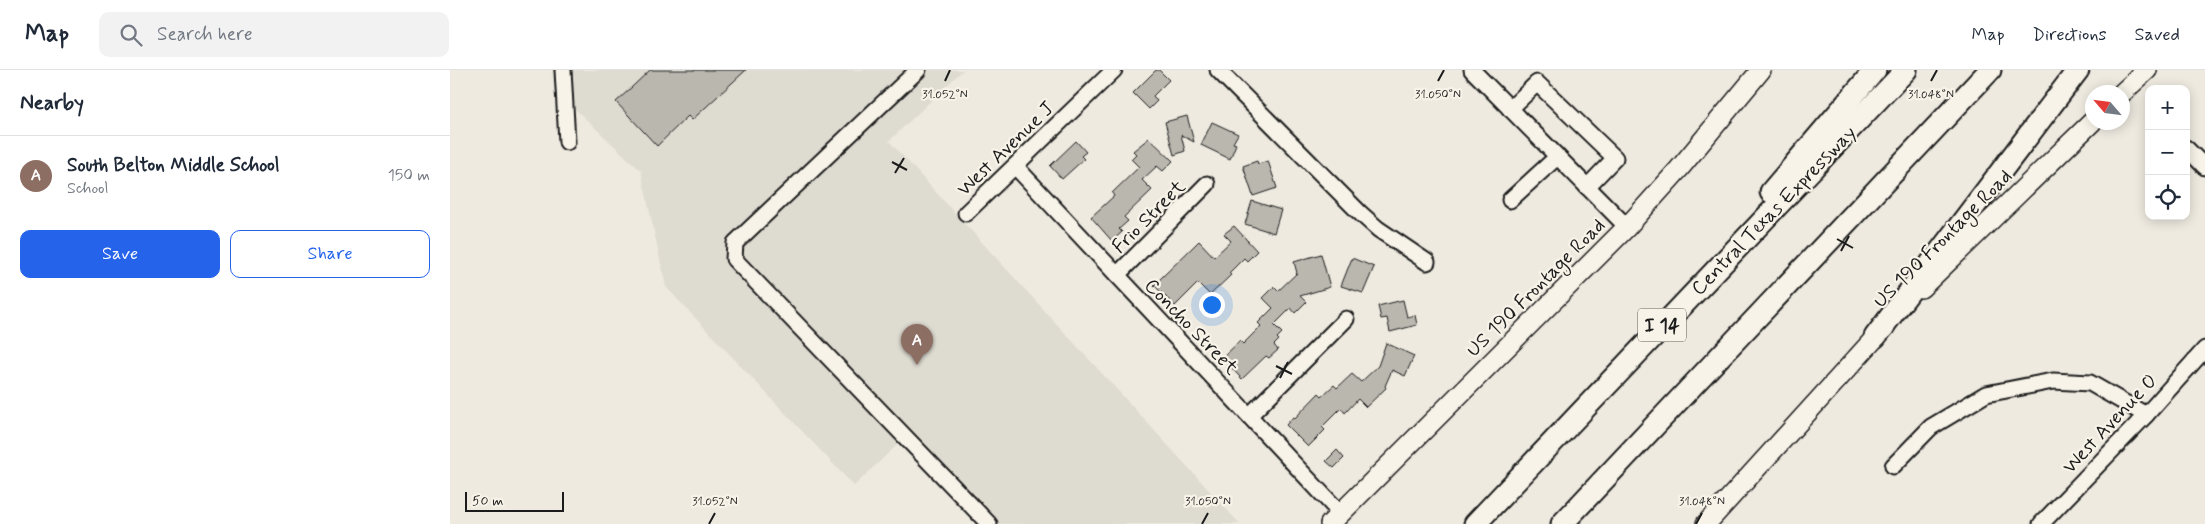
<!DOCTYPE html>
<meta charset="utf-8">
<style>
:root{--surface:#fff;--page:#f2f2f3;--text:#1f2937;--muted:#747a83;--line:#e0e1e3;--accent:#2563eb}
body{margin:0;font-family:Mynerve,sans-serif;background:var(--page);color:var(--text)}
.controls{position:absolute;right:15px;top:15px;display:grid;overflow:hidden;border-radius:10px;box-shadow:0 2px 12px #0003}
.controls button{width:45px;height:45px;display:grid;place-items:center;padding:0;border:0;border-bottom:1px solid var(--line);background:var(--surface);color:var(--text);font:25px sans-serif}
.compass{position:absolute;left:1635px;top:15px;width:45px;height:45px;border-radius:50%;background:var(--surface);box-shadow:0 2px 12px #0003;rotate:298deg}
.scale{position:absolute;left:15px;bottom:12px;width:99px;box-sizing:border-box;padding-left:5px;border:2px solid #1c1c1c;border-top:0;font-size:14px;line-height:18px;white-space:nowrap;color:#1c1c1c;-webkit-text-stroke:4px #f7f3e8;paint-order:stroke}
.you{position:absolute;left:761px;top:234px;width:18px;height:18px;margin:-12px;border:4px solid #fff;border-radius:50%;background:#1a73e8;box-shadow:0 0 0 8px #1a73e833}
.badge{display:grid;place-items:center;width:32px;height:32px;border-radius:50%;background:var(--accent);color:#fff;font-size:16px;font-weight:700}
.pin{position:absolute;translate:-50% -41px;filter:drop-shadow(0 1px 2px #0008)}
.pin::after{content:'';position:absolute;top:26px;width:18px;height:15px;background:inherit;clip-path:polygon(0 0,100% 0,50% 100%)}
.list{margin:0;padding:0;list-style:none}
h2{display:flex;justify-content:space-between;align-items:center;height:65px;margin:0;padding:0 20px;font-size:21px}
h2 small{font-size:16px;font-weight:400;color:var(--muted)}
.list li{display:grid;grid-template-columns:32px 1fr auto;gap:15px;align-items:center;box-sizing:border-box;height:80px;padding:0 20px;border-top:1px solid var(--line)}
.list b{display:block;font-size:19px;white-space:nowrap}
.list p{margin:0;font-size:16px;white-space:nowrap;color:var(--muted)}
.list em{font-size:16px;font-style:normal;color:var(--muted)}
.actions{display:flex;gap:10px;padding:15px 20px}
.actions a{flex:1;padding:11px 0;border:1px solid var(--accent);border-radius:10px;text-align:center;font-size:18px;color:var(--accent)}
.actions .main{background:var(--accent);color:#fff}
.icon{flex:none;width:28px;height:28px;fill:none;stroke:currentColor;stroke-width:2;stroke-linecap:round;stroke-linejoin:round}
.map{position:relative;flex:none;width:1755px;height:454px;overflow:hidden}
header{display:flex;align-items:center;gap:30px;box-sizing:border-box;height:70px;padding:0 25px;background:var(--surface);border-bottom:1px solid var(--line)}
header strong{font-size:24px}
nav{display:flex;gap:28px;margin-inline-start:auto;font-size:18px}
.search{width:350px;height:45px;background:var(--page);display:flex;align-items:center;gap:12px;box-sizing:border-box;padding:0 18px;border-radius:10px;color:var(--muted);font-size:19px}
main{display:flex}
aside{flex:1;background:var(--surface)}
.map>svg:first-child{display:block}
</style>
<header>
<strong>Map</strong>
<div class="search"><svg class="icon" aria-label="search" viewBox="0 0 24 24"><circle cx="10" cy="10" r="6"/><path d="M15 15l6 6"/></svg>Search here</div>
<nav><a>Map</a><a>Directions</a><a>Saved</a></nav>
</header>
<main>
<aside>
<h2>Nearby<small></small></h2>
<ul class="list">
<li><span class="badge" style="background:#8d6e63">A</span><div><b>South Belton Middle School</b><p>School</p></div><em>150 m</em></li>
</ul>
<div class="actions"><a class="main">Save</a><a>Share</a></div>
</aside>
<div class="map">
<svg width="1755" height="454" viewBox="0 0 1755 454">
<rect width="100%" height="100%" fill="#eeeae0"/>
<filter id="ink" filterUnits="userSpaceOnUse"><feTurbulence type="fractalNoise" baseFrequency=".02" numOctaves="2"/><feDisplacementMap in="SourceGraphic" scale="10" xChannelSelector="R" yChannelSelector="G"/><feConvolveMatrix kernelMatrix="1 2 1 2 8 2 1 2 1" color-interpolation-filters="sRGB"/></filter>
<g filter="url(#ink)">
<!-- built -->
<path fill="#dedbd1" d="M 102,0 L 513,0 L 439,71 L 790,454 L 526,454 L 448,374 L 404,416 L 216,217 L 191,101 L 104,19 Z"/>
<!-- building -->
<g fill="#bab7af" stroke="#1c1c1c">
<path d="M 200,0 L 296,0 L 242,50 L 238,46 L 207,76 L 166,32 Z"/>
<path d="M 706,0 L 709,0 L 719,10 L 703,26 L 707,31 L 699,39 L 683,23 Z"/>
<path d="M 737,46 L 744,72 L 731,65 L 735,81 L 724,85 L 715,52 Z"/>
<path d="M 762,52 L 788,64 L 783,73 L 786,74 L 780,89 L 751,75 Z"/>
<path d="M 699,68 L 723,91 L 713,101 L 707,96 L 692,110 L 702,120 L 674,147 L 678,151 L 669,159 L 672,162 L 662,171 L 641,147 L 664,126 L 662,123 L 689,97 L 681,89 L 686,84 L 683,81 Z"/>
<path d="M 626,71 L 636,82 L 631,86 L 634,89 L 612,109 L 600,96 Z"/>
<path d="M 807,91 L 808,94 L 818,91 L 827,118 L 803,126 L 793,96 Z"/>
<path d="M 802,131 L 831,140 L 824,163 L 795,154 Z"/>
<path d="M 784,156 L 807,181 L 797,191 L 794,188 L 779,203 L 781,205 L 760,225 L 748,213 L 725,236 L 704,215 L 749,171 L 764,187 L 781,171 L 774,164 Z"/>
<path d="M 871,184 L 880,217 L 850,226 L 856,232 L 845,243 L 841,238 L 824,255 L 832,263 L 827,268 L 829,270 L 824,275 L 828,280 L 819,288 L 816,286 L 792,309 L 772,288 L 790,271 L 793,274 L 811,256 L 808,253 L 823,238 L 813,228 L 824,217 L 828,221 L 847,203 L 844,192 Z"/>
<path d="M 902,188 L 924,197 L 913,223 L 891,216 Z"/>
<path d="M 953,230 L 957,247 L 965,245 L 967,255 L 940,262 L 937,248 L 931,249 L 928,236 Z"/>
<path d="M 936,273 L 964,286 L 955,306 L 942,300 L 935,316 L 936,318 L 916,337 L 908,329 L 895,343 L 891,338 L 872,357 L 875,360 L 858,377 L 836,355 L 843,347 L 845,348 L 869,323 L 872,326 L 884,315 L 887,318 L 902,304 L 911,312 L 928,296 Z"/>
<path d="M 887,380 L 894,388 L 884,398 L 876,391 Z"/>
</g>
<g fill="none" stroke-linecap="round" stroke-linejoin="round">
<defs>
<g id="minor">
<path d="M 113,0 L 117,72"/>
<path d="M 468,0 L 285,173 L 284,189 L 539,454"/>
<path d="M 768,0 L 909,142 L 928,159 L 977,192"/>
<path d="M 1022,0 L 1177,157"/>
<path d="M 1060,39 L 1087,13 L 1165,88 L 1137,117"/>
<path d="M 1736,78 L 1755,97"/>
<path d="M 565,96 L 890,443"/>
<path d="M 1060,130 L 1107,87"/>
<path d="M 516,143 L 664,0"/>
<path d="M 667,205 L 757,114"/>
<path d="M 800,345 L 896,249"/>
<path d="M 1443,396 L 1481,357 L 1536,324 L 1603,311 L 1640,313 L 1696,345"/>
<path d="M 1591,454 L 1696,345 L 1755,279"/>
</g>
<g id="major">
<path d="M 1672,23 L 1697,0"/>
<path d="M 1471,218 L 1642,52"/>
<path d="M 880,454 L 1177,157 L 1229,99 L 1311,0"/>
<path d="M 1256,454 L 1435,257"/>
</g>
<g id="highway">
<path d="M 1321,122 L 1425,0"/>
<path d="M 1425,267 L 1628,0"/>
<path d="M 1025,454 L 1456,0"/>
<path d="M 1112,454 L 1540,0"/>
</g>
</defs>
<!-- minor casing -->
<use href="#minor" stroke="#1c1c1c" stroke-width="19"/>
<!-- major casing -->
<use href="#major" stroke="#1c1c1c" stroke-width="22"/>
<!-- highway casing -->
<use href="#highway" stroke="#1c1c1c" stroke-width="25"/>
<!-- minor -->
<use href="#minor" stroke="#f7f3e8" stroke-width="15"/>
<!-- major -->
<use href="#major" stroke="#f7f3e8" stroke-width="19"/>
<!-- highway -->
<use href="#highway" stroke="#f7f3e8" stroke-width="21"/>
</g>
</g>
<!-- ticks -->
<path fill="none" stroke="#1c1c1c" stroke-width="2" d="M 495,11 L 500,0M 988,11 L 994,0M 1481,11 L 1487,0M 442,92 L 457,100M 445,103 L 454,88M 1387,169 L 1403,178M 1391,181 L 1399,166M 826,296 L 842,304M 830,308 L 838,292M 259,454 L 265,443M 752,454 L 758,443M 1246,454 L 1252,443"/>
<g text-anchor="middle" stroke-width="4.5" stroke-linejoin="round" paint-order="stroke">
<!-- shield labels -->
<rect fill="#f7f3e8" stroke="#5e5c59" stroke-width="1" x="1188" y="238.5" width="48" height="33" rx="4"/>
<g font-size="19" font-weight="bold" fill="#1c1c1c">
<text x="1212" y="262">I 14</text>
</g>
<!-- street labels -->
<g font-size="20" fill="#1c1c1c" stroke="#f7f3e8">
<text transform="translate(555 78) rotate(-44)" y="7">West Avenue J</text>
<text transform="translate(1323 140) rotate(-46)" y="7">Central Texas Expressway</text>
<text transform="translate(698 146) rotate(-45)" y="7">Frio Street</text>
<text transform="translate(1492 168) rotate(-45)" y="7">US 190 Frontage Road</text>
<text transform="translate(1085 217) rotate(-45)" y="7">US 190 Frontage Road</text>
<text transform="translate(742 256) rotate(46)" y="7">Concho Street</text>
<text transform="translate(1659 353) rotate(-47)" y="7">West Avenue O</text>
</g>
</g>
<g font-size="12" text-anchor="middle" fill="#1c1c1c" stroke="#f7f3e8" stroke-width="4.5" stroke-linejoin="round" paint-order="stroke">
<text x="988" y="28">31.050°N</text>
<text x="1481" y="28">31.048°N</text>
<text x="495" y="28">31.052°N</text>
<text x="265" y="435">31.052°N</text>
<text x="758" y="435">31.050°N</text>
<text x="1252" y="435">31.048°N</text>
</g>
</svg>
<div class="controls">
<button>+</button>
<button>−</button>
<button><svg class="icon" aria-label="locate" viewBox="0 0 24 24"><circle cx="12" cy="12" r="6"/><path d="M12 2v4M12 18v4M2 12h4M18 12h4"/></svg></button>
</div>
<svg class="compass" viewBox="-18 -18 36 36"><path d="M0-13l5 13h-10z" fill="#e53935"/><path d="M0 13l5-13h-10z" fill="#747a83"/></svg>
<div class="scale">50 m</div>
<div class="you"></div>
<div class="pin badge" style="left:467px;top:295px;background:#8d6e63">A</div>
</div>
</main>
